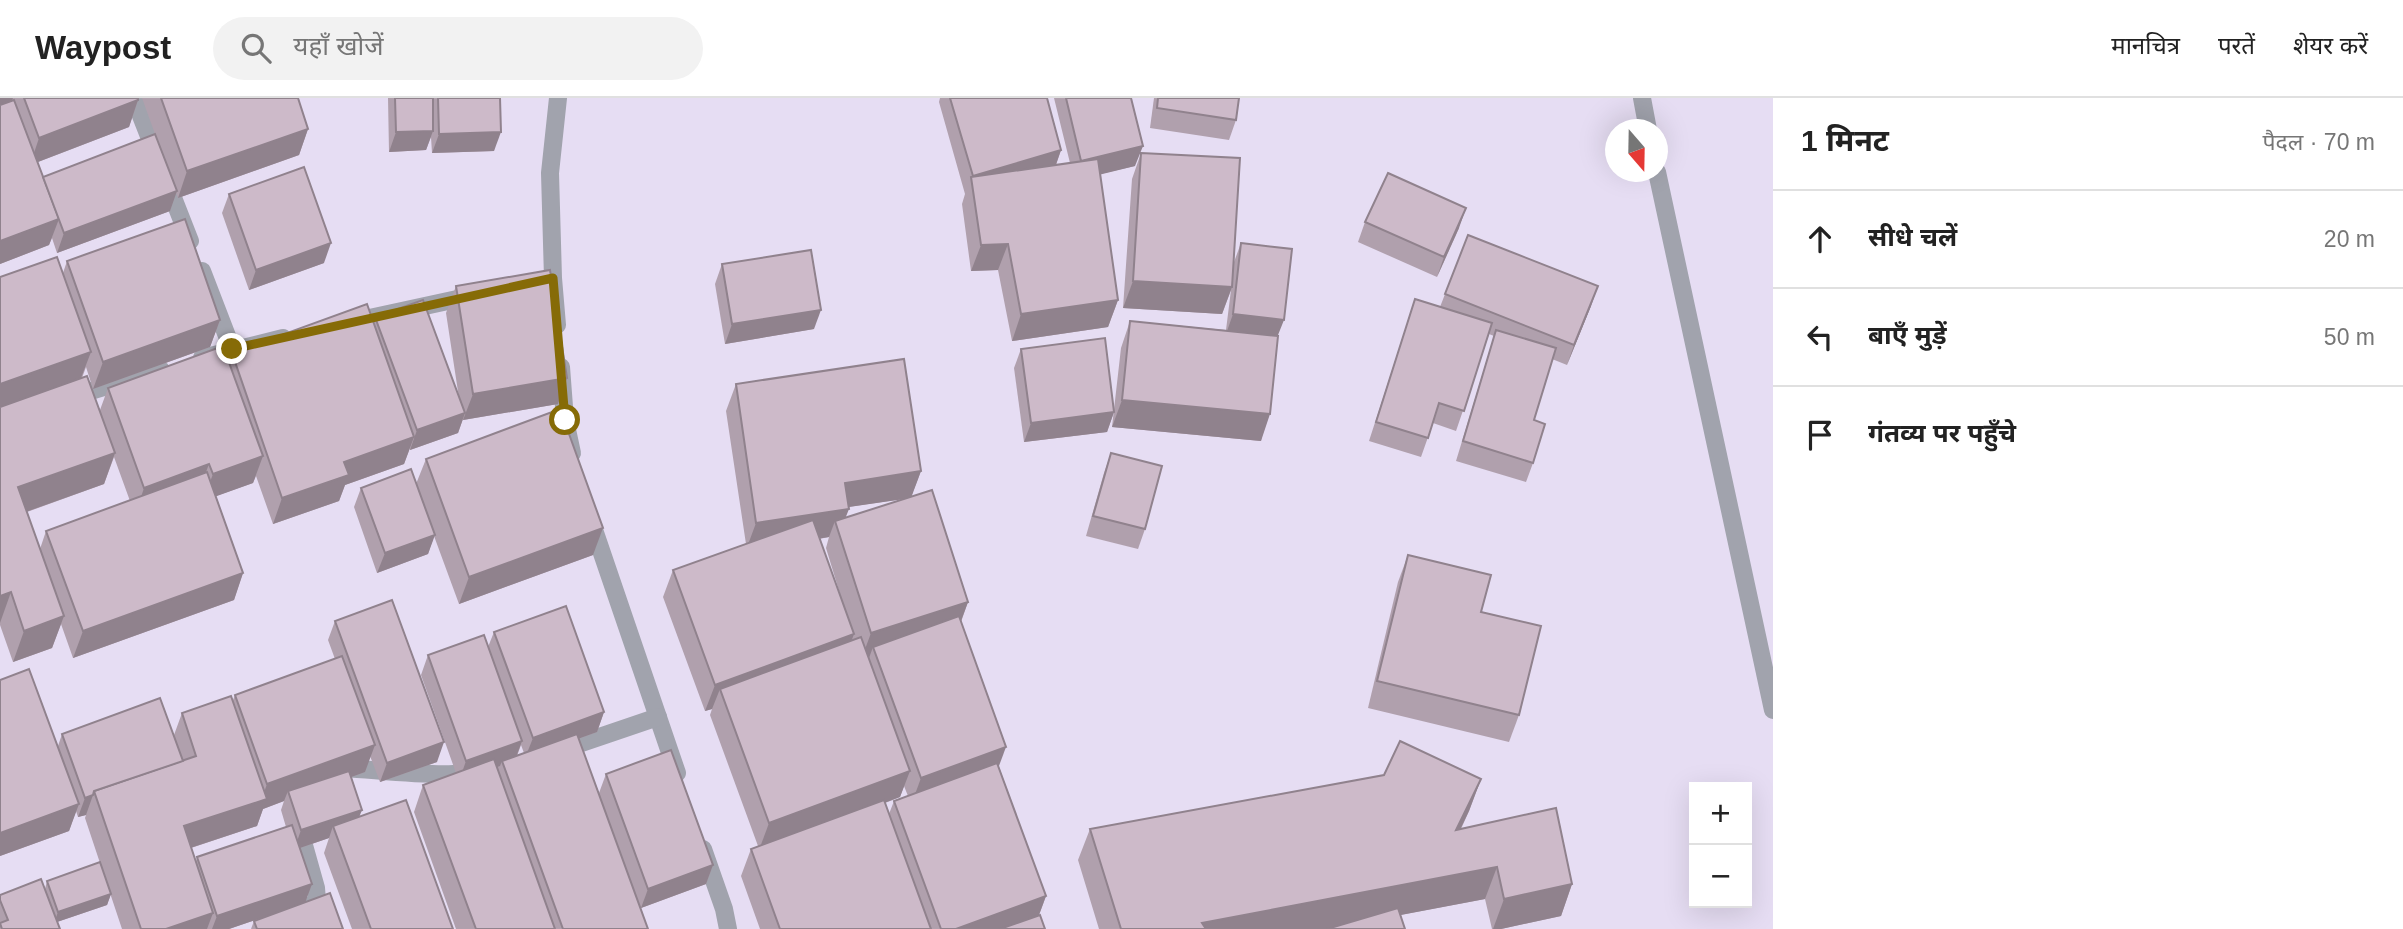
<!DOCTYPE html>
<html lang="hi">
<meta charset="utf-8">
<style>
:root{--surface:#fff;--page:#f2f2f2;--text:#222;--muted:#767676;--line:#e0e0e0}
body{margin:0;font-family:Arial,"Noto Sans Devanagari",sans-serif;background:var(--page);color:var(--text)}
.controls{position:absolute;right:21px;bottom:21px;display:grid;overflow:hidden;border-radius:0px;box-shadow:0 7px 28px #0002}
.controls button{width:63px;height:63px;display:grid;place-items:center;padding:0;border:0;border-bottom:2px solid var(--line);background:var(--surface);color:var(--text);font:35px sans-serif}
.compass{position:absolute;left:1605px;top:21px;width:63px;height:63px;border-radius:50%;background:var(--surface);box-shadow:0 7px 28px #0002;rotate:160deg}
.stop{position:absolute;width:21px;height:21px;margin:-16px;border:5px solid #866b07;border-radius:50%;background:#fff}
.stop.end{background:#866b07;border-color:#fff;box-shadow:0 2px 7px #0008}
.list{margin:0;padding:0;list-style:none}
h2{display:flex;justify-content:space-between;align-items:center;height:91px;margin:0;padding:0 28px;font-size:30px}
h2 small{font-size:23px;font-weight:400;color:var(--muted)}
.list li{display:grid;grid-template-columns:46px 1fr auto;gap:21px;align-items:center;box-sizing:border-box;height:98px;padding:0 28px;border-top:2px solid var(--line)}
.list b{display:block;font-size:26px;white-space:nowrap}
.list em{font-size:23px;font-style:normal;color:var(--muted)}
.icon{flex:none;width:38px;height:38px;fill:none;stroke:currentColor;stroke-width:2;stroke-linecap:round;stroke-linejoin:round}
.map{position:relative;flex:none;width:1773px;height:831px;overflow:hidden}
header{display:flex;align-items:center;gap:42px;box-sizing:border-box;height:98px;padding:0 35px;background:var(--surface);border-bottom:2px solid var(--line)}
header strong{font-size:33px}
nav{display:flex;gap:38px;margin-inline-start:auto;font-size:24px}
.search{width:490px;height:63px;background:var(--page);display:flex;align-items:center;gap:18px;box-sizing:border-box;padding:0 24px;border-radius:38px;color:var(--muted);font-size:26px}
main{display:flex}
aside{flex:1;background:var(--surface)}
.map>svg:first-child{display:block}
</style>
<header>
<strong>Waypost</strong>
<div class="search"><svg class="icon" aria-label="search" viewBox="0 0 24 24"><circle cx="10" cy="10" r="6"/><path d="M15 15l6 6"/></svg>यहाँ खोजें</div>
<nav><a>मानचित्र</a><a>परतें</a><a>शेयर करें</a></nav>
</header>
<main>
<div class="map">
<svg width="1773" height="831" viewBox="0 0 1773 831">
<rect width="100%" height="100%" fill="#e6ddf3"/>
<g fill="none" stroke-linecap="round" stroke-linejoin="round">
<!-- minor -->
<g stroke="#a1a3ad" stroke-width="18">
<path d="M 134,0 L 190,143"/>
<path d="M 1642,0 L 1648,32"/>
<path d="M 1657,74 L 1773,612"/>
<path d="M 202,173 L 232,251"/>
<path d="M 351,224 L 471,198"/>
<path d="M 557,227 L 553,180 L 550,75 L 558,0"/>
<path d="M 202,260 L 283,240"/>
<path d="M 561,269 L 565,322 L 572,355"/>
<path d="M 71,299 L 161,272"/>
<path d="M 591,423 L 677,675"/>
<path d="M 558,653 L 658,619"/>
<path d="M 345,670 C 404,674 464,684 521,665"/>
<path d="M 298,726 L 316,790 L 317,802 L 302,815"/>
<path d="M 703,751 L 724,811 L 728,831"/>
</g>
</g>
<!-- wall -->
<g fill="#b0a0ad" fill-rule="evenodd">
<path d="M 0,0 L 138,0 L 138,2 L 129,29 L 38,64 L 43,79 L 155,36 L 142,0 L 298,0 L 308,31 L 299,57 L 178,100 L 176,95 L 170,113 L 57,155 L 52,140 L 49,147 L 0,166 Z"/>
<path d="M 388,0 L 500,0 L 494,53 L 432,55 L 431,39 L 426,52 L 389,54 Z"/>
<path d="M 940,0 L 1047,0 L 1061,52 L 1056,67 L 1070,65 L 1054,0 L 1131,0 L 1135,68 L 1100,76 L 1118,202 L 1108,229 L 1012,243 L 998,172 L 971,173 L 962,106 L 965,96 L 939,4 Z"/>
<path d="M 1154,0 L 1239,0 L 1236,22 L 1229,42 L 1150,30 Z"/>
<path d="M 1141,55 L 1232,180 L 1234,164 L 1241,145 L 1278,238 L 1261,343 L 1112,329 L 1121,250 L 1130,223 L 1226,232 L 1231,192 L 1222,216 L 1123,210 L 1132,81 Z"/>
<path d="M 229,96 L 324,165 L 249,192 L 222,115 Z"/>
<path d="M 1365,124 L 1459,130 L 1437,179 L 1358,144 Z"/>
<path d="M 1468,137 L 1591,208 L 1567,267 L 1552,261 L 1534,322 L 1533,365 L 1526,384 L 1456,363 L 1494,238 L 1489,236 L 1456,333 L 1433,325 L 1421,359 L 1369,343 L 1415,201 L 1440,209 Z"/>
<path d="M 67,163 L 220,222 L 210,249 L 93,291 L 86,269 L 82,280 L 100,312 L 108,290 L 229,264 L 232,255 L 374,224 L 375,219 L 459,300 L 446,215 L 456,188 L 567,280 L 558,306 L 463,322 L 463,321 L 458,335 L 410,352 L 410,350 L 404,366 L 345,387 L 339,403 L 273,426 L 256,378 L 253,385 L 216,398 L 243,475 L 234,502 L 73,560 L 61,526 L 52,550 L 13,564 L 0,527 L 0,309 L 63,175 ZM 114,359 L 130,403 L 46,433 L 40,451 L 27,414 L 104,386 Z"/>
<path d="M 722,166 L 814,231 L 725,246 L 715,186 Z"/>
<path d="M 1021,251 L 1114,314 L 1107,334 L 1024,344 L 1014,270 Z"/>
<path d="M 736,286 L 921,373 L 911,399 L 968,504 L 961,524 L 999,669 L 1046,798 L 1039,817 L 1045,831 L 760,831 L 741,778 L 751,751 L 758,748 L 710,617 L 712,611 L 705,613 L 663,499 L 673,472 L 746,446 L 726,313 ZM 903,401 L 845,420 L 848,409 ZM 829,439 L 826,450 L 844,509 L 819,441 ZM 904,688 L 908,698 L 894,703 L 889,716 L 885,705 L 900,699 Z"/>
<path d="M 1111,355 L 1145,431 L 1138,451 L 1086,438 L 1104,375 Z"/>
<path d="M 426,361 L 593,457 L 459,506 L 434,438 L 428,456 L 377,475 L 354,409 L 361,390 L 416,386 Z"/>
<path d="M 1408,457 L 1481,514 L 1519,617 L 1509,644 L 1368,610 L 1398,484 Z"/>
<path d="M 335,523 L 437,664 L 380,684 L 370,658 L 365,674 L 351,679 L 359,718 L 453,831 L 352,831 L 324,755 L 329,740 L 300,750 L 312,786 L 305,804 L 343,831 L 251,831 L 254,823 L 276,815 L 229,831 L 122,831 L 85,720 L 86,717 L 78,719 L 76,713 L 69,733 L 0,758 L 0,582 L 58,648 L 62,636 L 174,637 L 182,615 L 233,602 L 235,597 L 335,561 L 328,542 ZM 284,703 L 281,712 L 286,729 L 197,759 L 196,763 L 191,750 L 257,728 L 263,711 Z"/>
<path d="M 494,534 L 604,614 L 597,634 L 578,641 L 599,695 L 606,676 L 713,767 L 706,786 L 641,810 L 648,831 L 456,831 L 414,714 L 423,687 L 456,675 L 421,577 L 428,557 L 488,549 ZM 521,647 L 524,655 L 517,658 Z"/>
<path d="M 1481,681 L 1469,713 L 1461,731 L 1572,786 L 1561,818 L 1501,831 L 1492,831 L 1485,801 L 1400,817 L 1405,831 L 1099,831 L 1078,762 L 1090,731 Z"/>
<path d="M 47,783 L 111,796 L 107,807 L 57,824 L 60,831 L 0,831 L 0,797 L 45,791 Z"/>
</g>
<!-- shaded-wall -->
<g fill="#90828d">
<path d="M 0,0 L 13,0 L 5,21 L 0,23 Z"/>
<path d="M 138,2 L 129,29 L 30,67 L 39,40 Z"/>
<path d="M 308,31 L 299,57 L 178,100 L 187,73 Z"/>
<path d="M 433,33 L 426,52 L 389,54 L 396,34 Z"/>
<path d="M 501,34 L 494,53 L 432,55 L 439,36 Z"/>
<path d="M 1143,48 L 1135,68 L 1074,83 L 1081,63 Z"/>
<path d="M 1061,52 L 1054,72 L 973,78 Z"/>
<path d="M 177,93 L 170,113 L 57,155 L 64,135 Z"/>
<path d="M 1466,110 L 1459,130 L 1437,179 L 1444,159 Z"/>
<path d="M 59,121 L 49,147 L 0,166 L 0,143 Z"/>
<path d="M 331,145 L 324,165 L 249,192 L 256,172 Z"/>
<path d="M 1008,146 L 998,172 L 971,173 L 981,147 Z"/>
<path d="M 1133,183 L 1232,189 L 1222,216 L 1123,210 Z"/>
<path d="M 1598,188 L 1591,208 L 1567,267 L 1574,247 Z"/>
<path d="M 1118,202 L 1108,229 L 1012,243 L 1021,216 Z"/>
<path d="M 821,212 L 814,231 L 725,246 L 732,226 Z"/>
<path d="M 1233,216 L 1284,222 L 1276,242 L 1226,236 Z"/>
<path d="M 220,222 L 210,249 L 93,291 L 103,264 Z"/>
<path d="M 91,254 L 81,280 L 0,309 L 0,286 Z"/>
<path d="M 567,280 L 558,306 L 463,322 L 473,296 Z"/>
<path d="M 1122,302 L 1270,316 L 1261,343 L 1112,329 Z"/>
<path d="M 1114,314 L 1107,334 L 1024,344 L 1031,325 Z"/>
<path d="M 465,315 L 458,335 L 410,352 L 417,332 Z"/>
<path d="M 414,339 L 404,366 L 345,387 L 339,403 L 273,426 L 282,400 L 344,364 Z"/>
<path d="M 115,355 L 104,386 L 6,421 L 18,389 Z"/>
<path d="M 263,358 L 253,385 L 203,403 L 213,376 Z"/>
<path d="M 209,366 L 199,393 L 135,417 L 144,390 Z"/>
<path d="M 921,373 L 911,400 L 835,411 L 845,385 Z"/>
<path d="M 849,411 L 839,436 L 835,423 L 829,439 L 746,452 L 756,425 Z"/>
<path d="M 603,430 L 593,457 L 459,506 L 469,479 Z"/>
<path d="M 435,437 L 428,456 L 377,475 L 385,455 Z"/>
<path d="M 243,475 L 234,502 L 73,560 L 83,533 Z"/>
<path d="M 11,494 L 0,525 L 0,498 Z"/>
<path d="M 968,504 L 958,531 L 873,549 L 869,560 L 861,562 L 871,535 Z"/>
<path d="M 64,518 L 52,550 L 13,564 L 24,533 Z"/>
<path d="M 854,536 L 844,563 L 720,591 L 712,611 L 705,613 L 715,587 Z"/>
<path d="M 604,614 L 597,634 L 525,660 L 533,640 Z"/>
<path d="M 522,643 L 515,662 L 502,663 L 500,668 L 459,683 L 466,663 Z"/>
<path d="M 444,644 L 437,664 L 380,684 L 387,665 Z"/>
<path d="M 375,647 L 365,674 L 291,701 L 288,693 L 284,703 L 263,711 L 257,728 L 175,755 L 184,728 L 261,703 L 267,686 Z"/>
<path d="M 1006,649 L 996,676 L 911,707 L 921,680 Z"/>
<path d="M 910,673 L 900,699 L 759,752 L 769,725 Z"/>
<path d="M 1481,681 L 1469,713 L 1445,763 L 1456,732 Z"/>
<path d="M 93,697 L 86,717 L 78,719 L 85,700 Z"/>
<path d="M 79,706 L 69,733 L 0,758 L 0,735 Z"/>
<path d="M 362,712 L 354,732 L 333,728 L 329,740 L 294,752 L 301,732 Z"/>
<path d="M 713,767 L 706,786 L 641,810 L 648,791 Z"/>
<path d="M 1497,769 L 1485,801 L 1327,831 L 1200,831 L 1202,825 Z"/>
<path d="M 312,786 L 305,805 L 229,831 L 212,831 L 217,818 Z"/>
<path d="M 1572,786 L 1561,818 L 1501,831 L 1493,831 L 1504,801 Z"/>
<path d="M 111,796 L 107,807 L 54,825 L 58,814 Z"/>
<path d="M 1046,798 L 1036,825 L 1019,831 L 956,831 Z"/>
<path d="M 213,815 L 207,831 L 166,831 Z"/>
</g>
<!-- building -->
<g fill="#cdbac9" stroke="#90828d" stroke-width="2">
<path d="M 24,0 L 138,0 L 138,2 L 39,40 Z"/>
<path d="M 161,0 L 298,0 L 308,31 L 187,73 Z"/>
<path d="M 395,0 L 433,0 L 433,33 L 396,34 Z"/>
<path d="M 438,0 L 500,0 L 501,34 L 439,36 Z"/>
<path d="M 950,0 L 1047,0 L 1061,52 L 973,78 Z"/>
<path d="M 1066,0 L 1131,0 L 1143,48 L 1081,63 Z"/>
<path d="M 1158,0 L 1239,0 L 1236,22 L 1157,10 Z"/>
<path d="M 14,2 L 59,121 L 0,143 L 0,7 Z"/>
<path d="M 155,36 L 177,93 L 64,135 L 43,79 Z"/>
<path d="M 1141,55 L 1240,60 L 1232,189 L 1133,183 Z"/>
<path d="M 1098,61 L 1118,202 L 1021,216 L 1008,146 L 981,147 L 971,79 Z"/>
<path d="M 304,69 L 331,145 L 256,172 L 229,96 Z"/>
<path d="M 1388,75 L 1466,110 L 1444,159 L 1365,124 Z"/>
<path d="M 185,121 L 220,222 L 103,264 L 67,163 Z"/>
<path d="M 1468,137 L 1598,188 L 1574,247 L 1445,196 Z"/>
<path d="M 1241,145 L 1292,151 L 1284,222 L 1233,216 Z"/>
<path d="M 811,152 L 821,212 L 732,226 L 722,166 Z"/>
<path d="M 57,159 L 91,254 L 0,286 L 0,179 Z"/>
<path d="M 550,172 L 567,280 L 473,296 L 456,188 Z"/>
<path d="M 1415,201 L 1492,225 L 1464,313 L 1439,305 L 1428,340 L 1376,324 Z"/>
<path d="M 423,202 L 465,315 L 417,332 L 375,219 Z"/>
<path d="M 367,206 L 414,339 L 344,364 L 349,377 L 282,400 L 232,255 Z"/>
<path d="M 1130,223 L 1278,238 L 1270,316 L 1122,302 Z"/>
<path d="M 1496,232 L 1556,250 L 1534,322 L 1545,326 L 1533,365 L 1463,343 Z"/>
<path d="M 1105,240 L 1114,314 L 1031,325 L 1021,251 Z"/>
<path d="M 223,248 L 263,358 L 213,376 L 209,366 L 144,390 L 108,290 Z"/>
<path d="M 904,261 L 921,373 L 845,385 L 849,411 L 756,425 L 736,286 Z"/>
<path d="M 87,278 L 115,355 L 18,389 L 64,518 L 24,533 L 11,494 L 0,498 L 0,309 Z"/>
<path d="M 560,311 L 603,430 L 469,479 L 426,361 Z"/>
<path d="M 1111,355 L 1162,368 L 1145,431 L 1093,418 Z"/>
<path d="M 411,371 L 435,437 L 385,455 L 361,390 Z"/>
<path d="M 207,374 L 243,475 L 83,533 L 46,433 Z"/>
<path d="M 932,392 L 968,504 L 871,535 L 835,423 Z"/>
<path d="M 813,422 L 854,536 L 715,587 L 673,472 Z"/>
<path d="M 1408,457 L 1491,477 L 1481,514 L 1541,528 L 1519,617 L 1377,583 Z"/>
<path d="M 392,502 L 444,644 L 387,665 L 335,523 Z"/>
<path d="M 566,508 L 604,614 L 533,640 L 494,534 Z"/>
<path d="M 959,518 L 1006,649 L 921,680 L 873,549 Z"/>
<path d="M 484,537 L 522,643 L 466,663 L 428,557 Z"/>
<path d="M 861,539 L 910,673 L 769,725 L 720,591 Z"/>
<path d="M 342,558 L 375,647 L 267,686 L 235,597 Z"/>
<path d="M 29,571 L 79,706 L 0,735 L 0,582 Z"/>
<path d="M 231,598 L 267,701 L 184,728 L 213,815 L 166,831 L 141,831 L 94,693 L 196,658 L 182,615 Z"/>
<path d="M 160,600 L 183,663 L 94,693 L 93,697 L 85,700 L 62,636 Z"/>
<path d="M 577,636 L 648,831 L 563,831 L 502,663 Z"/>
<path d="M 1400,643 L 1481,681 L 1456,732 L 1556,710 L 1572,786 L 1504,801 L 1497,769 L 1202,825 L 1206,831 L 1121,831 L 1090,731 L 1384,677 Z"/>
<path d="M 671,652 L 713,767 L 648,791 L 606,676 Z"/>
<path d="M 494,661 L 555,831 L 476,831 L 423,687 Z"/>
<path d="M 997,665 L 1046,798 L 956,831 L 941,831 L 894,703 Z"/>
<path d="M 349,673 L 362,712 L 301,732 L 288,693 Z"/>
<path d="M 406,702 L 453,831 L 371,831 L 333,728 Z"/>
<path d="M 884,702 L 931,831 L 780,831 L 751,751 Z"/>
<path d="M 292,727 L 312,786 L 217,818 L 197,759 Z"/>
<path d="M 100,764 L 111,796 L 58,814 L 47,783 Z"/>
<path d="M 41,781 L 60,831 L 2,831 L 0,825 L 8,822 L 0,802 L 0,797 Z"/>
<path d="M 330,795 L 343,831 L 257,831 L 254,823 Z"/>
<path d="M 1398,810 L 1405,831 L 1327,831 Z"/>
<path d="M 1040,817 L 1045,831 L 1000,831 Z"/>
</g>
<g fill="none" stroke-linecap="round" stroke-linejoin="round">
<!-- route -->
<path stroke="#866b07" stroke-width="9" d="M 232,251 L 553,180 L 565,322"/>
</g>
</svg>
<div class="controls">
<button>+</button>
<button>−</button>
</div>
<svg class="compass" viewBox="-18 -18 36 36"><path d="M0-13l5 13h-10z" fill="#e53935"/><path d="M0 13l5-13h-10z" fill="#767676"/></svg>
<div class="stop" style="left:565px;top:322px"></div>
<div class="stop end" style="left:232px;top:251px"></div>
</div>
<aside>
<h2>1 मिनट<small>पैदल · 70 m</small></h2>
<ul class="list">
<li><svg class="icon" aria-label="ahead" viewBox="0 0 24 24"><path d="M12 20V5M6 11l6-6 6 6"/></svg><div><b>सीधे चलें</b></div><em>20 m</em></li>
<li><svg class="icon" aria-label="left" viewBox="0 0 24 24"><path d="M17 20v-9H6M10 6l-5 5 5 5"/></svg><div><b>बाएँ मुड़ें</b></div><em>50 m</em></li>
<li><svg class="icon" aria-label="arrive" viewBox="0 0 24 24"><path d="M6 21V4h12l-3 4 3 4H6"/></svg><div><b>गंतव्य पर पहुँचे</b></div></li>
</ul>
</aside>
</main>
